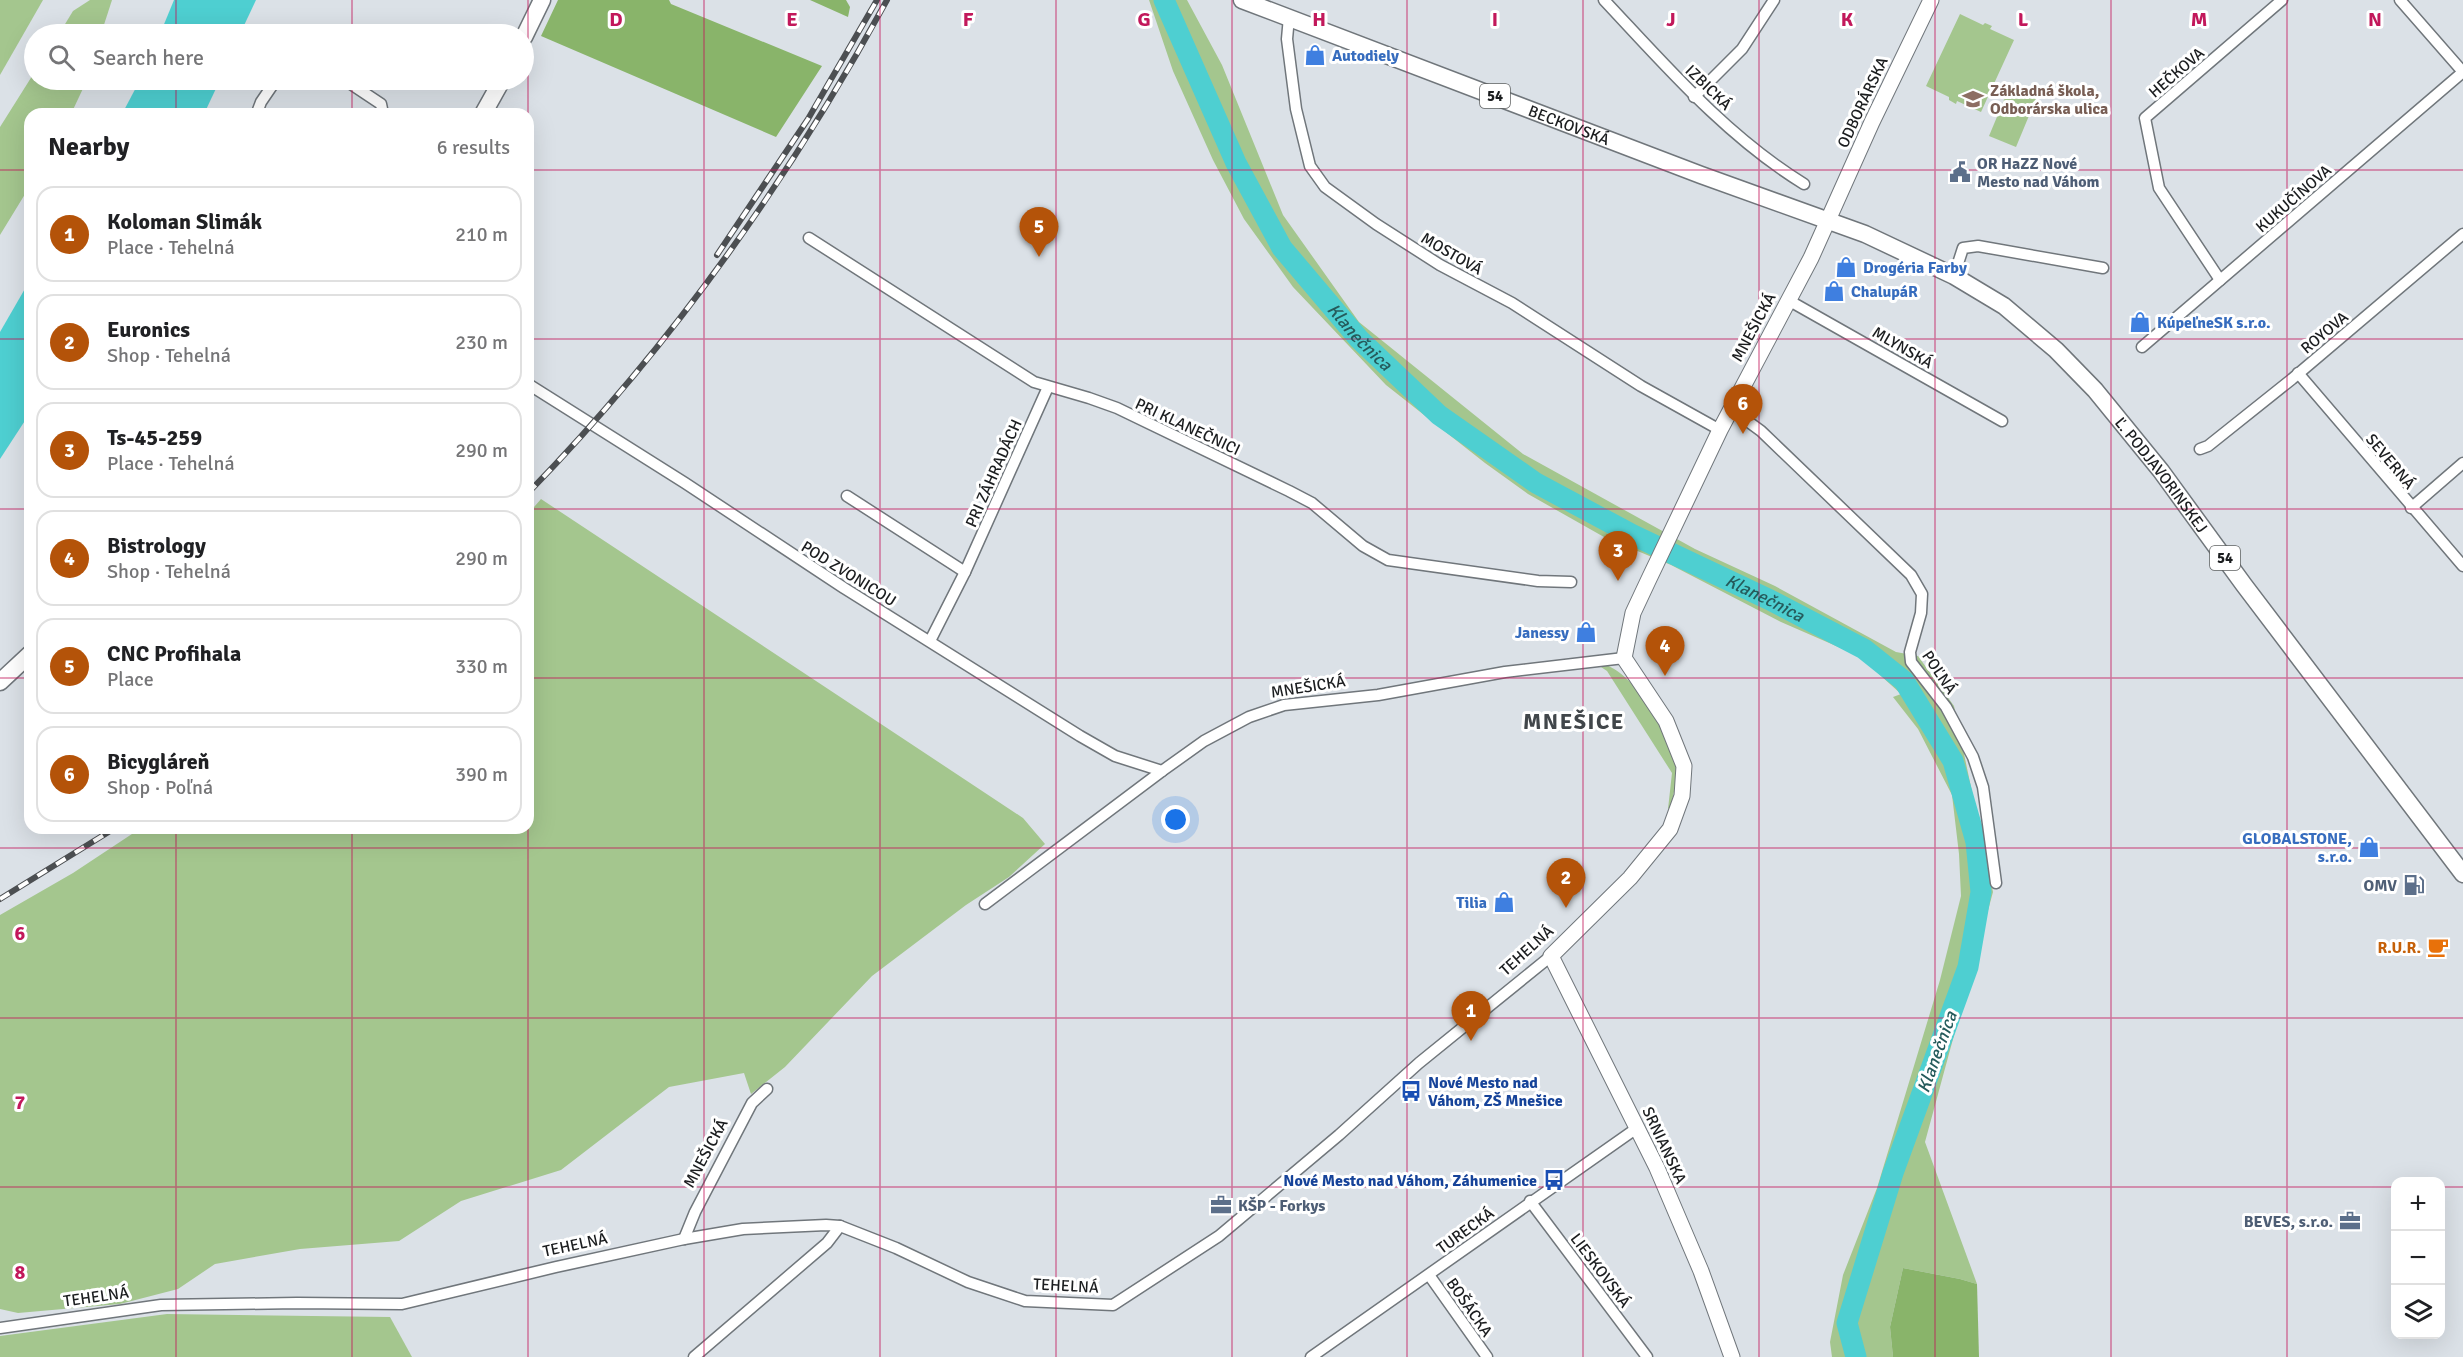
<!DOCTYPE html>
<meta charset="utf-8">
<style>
:root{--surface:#fff;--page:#f6f6f6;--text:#202124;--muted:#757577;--line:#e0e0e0;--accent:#b45309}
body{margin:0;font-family:Signika,sans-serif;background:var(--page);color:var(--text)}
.controls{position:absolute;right:18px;bottom:18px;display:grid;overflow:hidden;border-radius:12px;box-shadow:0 6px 24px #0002}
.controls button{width:54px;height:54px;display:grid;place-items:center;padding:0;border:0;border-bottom:2px solid var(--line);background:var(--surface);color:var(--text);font:30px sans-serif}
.you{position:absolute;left:1176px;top:820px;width:21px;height:21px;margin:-15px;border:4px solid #fff;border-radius:50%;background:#1a73e8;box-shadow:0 0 0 9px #1a73e833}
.badge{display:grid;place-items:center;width:39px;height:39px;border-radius:50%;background:var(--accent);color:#fff;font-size:20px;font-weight:700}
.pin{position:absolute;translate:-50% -50px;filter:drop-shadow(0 2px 3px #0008)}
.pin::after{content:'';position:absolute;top:32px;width:21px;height:18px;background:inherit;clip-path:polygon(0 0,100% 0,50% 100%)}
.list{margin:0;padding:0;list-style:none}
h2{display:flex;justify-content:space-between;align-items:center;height:78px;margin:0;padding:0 24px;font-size:26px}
h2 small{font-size:20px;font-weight:400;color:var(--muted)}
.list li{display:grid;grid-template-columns:39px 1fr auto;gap:18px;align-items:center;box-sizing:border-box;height:96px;margin:0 12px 12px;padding:0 12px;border:2px solid var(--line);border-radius:18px}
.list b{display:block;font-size:22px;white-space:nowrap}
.list p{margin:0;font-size:20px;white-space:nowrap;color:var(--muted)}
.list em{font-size:20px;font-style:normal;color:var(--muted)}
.icon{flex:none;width:33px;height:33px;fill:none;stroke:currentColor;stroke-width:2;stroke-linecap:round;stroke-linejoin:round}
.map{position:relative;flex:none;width:2463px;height:1357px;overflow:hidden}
.search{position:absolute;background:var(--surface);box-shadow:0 6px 24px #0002;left:24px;top:24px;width:510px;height:66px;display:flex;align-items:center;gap:15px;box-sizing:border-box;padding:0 21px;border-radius:33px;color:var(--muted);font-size:22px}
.panel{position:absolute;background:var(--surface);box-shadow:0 6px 24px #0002;left:24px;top:108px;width:510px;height:726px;border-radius:18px}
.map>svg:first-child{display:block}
</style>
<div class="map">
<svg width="2463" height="1357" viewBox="0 0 2463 1357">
<rect width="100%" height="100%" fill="#dbe1e7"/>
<!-- green -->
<g fill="#a4c68e">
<path d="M 0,0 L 43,0 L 0,75 Z"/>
<path d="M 90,0 L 112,0 L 101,34 L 59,34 L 73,11 Z"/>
<path d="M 1149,0 L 1187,0 L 1222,65 L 1283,215 L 1359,322 L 1523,454 L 1695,549 L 1775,586 L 1896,652 L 1918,656 L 1954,706 L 1993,892 L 1925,1142 L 1977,1284 L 1960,1279 L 1903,1268 L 1890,1327 L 1893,1357 L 1832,1357 L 1830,1342 L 1843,1275 L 1877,1188 L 1940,980 L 1961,896 L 1959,854 L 1952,795 L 1918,729 L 1893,697 L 1901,694 L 1859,656 L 1781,622 L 1671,565 L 1604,537 L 1528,494 L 1485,463 L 1386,385 L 1293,287 L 1244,219 L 1213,160 L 1173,71 Z"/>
<path d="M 1960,14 L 1983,25 L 1985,23 L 1992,26 L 1990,29 L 2014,40 L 1981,112 L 1957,101 L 1956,104 L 1949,100 L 1949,97 L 1926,86 Z"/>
<path d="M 34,73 L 34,80 L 87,80 L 71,114 L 30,114 L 30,186 L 0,235 L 0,127 Z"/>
<path d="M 2009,88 L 2036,99 L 2016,147 L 1989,136 Z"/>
<path d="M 541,499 L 1023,818 L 1045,844 L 1009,877 L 966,905 L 872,976 L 785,1067 L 751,1094 L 744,1073 L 669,1087 L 561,1170 L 461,1201 L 399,1241 L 300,1249 L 215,1264 L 178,1289 L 120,1304 L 18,1313 L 0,1309 L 0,915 L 73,873 L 141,828 L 528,828 L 528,514 Z"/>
<path d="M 1606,665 C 1636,676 1675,737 1677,770 C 1677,781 1673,795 1671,807 L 1668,809 L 1672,773 L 1607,671 L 1601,667 Z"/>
<path d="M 167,1314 L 390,1317 L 412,1357 L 0,1357 L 0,1336 Z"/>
</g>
<!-- forest -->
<g fill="#89b46a">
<path d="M 558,0 L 669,0 L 671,4 L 822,66 L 776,137 L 541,36 Z"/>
<path d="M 810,0 L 846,0 L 850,7 L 848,17 Z"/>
<path d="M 1903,1268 L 1960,1279 L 1977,1284 L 1979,1357 L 1893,1357 L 1890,1327 Z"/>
</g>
<!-- water -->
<g fill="#4ecfd1">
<path d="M 174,0 L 256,0 L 240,34 L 160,34 Z"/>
<path d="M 140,80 L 220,80 L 204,114 L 122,114 Z"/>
<path d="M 30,280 L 30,413 L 0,459 L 0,332 Z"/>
</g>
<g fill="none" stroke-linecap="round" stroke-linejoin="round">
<!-- river -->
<path stroke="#4ecfd1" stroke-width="21" id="s1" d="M 1164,0 L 1236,163 L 1282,248 L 1359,339 L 1439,415 L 1536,483 L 1633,535 L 1770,600 L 1864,649 L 1904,681 L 1953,761 L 1976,842 L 1981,892 L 1968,967 L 1893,1173 L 1847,1323 L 1856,1357"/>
<defs>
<g id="street">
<path d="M 1604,0 C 1666,66 1726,136 1804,184"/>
<path d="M 2400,0 L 2463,72"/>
<path d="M 1289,17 L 1287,39 L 1296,109 L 1310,166 L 1325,187 L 1376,224 L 1440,265 L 1512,303 L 1641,386 L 1720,430"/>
<path d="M 345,80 L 381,104 L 383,114"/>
<path d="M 1694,97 L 1742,49 L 1774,0"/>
<path d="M 261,114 L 258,110 L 261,102 L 276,80"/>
<path d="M 809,238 L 1034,382 L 1089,398 L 1117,408 L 1289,491 L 1312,503 L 1363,546 L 1388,560 L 1538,581 L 1571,582"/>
<path d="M 1954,276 L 1963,248 L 1978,246 L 2103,268"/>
<path d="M 2220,280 L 2159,188 L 2145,118 L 2282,0"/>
<path d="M 1788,300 L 2002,421"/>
<path d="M 2142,347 L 2463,72"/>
<path d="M 2298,373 L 2463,566"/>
<path d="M 528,384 L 685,483 L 844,588 L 1080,736 L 1115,756 L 1162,771"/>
<path d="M 1731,409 L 1761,431 L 1911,575 L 1922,594 L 1921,613 L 1910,652 L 1911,662 L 1946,707 L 1973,757 L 1983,787 L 1996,883"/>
<path d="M 2200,449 L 2208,446 L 2292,379 L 2463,234"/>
<path d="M 847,496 L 965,572"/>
<path d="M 2411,508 L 2463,463"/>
<path d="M 930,641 L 965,572 L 1048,387"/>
<path d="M 985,904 L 1162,771 L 1204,741 L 1249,717 L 1284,705 L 1378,695 L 1505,672 L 1624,658"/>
<path d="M 1530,1201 L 1647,1357"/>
<path d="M 684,1239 L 695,1212 L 752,1103 L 767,1089"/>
<path d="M 1429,1275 L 1487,1357"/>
<path d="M 0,1328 L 161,1305 L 297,1303 L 402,1304 L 556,1267 L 684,1239 L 743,1229 L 826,1225 L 840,1226 L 896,1248 L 968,1282 L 1025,1301 L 1113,1305 L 1219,1236 L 1339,1135 L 1419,1063 L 1551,956"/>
<path d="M 694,1357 L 827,1243 L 840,1226"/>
<path d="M 1311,1357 L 1637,1128"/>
</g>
<path id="secondary" d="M 1732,1357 L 1701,1271 L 1657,1168 L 1551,956 L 1630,878 L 1670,829 L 1682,796 L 1684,766 L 1666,721 L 1624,658 L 1633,613 L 1648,581 L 1720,430 L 1811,258 L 1872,122 L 1931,0"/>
<g id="primary">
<path id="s2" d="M 1242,0 L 1701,175 L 1865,234 L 1954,276 L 2004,306 L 2056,350 L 2095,390 L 2161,471 L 2244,585 L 2463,874"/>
<path d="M 524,37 L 542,0"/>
<path d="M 483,114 L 502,80"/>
<path d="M 0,682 L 30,654"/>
</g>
</defs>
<!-- street casing -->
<use href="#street" stroke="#70767b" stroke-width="13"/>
<!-- secondary casing -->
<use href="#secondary" stroke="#70767b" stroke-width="17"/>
<!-- primary casing -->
<use href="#primary" stroke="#70767b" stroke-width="19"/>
<!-- street -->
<use href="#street" stroke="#fff" stroke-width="10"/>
<!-- secondary -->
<use href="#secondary" stroke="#fff" stroke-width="15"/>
<!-- primary -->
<use href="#primary" stroke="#fff" stroke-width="16"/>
<defs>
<g id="rail">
<path d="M 717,255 L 808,119 L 877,0"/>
<path d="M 528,493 C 671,346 789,180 887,0"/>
<path d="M 0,899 L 115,828"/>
</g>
</defs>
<!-- rail casing -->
<use href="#rail" stroke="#4c4f52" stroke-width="6"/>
<!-- rail -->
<use href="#rail" stroke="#fff" stroke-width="4" stroke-dasharray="11" stroke-linecap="butt"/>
</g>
<!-- grid -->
<path fill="none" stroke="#c2185b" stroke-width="1.5" stroke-opacity="0.55" d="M 176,0 L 176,34M 352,0 L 352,34M 528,0 L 528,114M 704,0 L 704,1357M 880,0 L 880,1357M 1056,0 L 1056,1357M 1232,0 L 1232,1357M 1407,0 L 1407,1357M 1583,0 L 1583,1357M 1759,0 L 1759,1357M 1935,0 L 1935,1357M 2111,0 L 2111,1357M 2287,0 L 2287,1357M 176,80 L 176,114M 352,80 L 352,114M 0,170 L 30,170M 528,170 L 2463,170M 0,339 L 30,339M 528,339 L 2463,339M 0,509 L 30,509M 528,509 L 2463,509M 0,678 L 30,678M 528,678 L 2463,678M 176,828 L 176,1357M 352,828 L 352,1357M 528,828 L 528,1357M 0,848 L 2463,848M 0,1018 L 2463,1018M 0,1187 L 2396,1187M 2440,1187 L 2463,1187"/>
<!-- icons -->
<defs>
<symbol id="shop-bare" viewBox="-9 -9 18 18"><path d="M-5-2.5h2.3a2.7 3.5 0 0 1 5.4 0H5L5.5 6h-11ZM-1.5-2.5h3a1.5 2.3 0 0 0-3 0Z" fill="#3f7fe0" stroke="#fff" stroke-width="2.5" paint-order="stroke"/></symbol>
<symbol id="school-bare" viewBox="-9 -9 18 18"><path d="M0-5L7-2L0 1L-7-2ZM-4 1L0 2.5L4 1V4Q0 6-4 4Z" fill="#8d6e63" stroke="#fff" stroke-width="2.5" paint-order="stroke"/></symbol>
<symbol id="civic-bare" viewBox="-9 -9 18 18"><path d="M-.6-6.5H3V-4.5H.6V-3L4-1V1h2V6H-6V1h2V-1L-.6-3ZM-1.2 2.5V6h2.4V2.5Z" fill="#5c6f8a" stroke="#fff" stroke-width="2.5" paint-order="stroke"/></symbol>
<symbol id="fuel-bare" viewBox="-9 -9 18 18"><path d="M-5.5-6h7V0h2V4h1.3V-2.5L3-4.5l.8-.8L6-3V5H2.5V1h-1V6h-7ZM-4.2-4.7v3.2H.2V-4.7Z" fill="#5c6f8a" stroke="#fff" stroke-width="2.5" paint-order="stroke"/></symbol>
<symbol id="cafe-bare" viewBox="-9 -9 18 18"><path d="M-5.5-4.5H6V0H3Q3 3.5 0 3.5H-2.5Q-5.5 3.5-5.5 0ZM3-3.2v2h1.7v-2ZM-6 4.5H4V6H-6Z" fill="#e8710a" stroke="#fff" stroke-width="2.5" paint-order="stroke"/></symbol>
<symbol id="bus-bare" viewBox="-9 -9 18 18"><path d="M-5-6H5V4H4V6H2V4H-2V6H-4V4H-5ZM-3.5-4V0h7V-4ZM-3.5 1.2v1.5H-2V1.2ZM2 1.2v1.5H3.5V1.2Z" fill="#1a4fb4" stroke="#fff" stroke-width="2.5" paint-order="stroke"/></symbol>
<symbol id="office-bare" viewBox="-9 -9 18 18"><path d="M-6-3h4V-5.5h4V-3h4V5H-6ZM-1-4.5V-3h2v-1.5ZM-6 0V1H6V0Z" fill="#5c6f8a" stroke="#fff" stroke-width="2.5" paint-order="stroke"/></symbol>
</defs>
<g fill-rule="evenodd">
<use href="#shop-bare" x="1300" y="40" width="30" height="30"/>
<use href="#school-bare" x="1958" y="84" width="30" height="30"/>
<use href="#civic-bare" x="1945" y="157" width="30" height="30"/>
<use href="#shop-bare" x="1831" y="252" width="30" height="30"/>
<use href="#shop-bare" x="1819" y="276" width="30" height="30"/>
<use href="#shop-bare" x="2125" y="307" width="30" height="30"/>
<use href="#shop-bare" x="1571" y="617" width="30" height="30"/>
<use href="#shop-bare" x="2354" y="832" width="30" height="30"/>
<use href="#fuel-bare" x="2399" y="870" width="30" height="30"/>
<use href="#shop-bare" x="1489" y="887" width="30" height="30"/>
<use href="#cafe-bare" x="2423" y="932" width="30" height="30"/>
<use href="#bus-bare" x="1396" y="1076" width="30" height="30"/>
<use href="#bus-bare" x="1539" y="1165" width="30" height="30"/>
<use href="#office-bare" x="1206" y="1190" width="30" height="30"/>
<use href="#office-bare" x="2335" y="1206" width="30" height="30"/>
</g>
<g text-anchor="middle" stroke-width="6" stroke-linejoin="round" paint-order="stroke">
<!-- shield labels -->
<g fill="#fff" stroke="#5f6162" stroke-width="1.5">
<rect x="1480" y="84" width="30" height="24" rx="4.5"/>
<rect x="2210" y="546" width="30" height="24" rx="4.5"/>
</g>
<g font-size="15" font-weight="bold" fill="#1b1d1f">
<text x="1495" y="101">54</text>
<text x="2225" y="563">54</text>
</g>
<!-- shop labels -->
<g font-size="16" font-weight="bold" fill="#366cbe" stroke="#fff" text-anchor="start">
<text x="1332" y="61">Autodiely</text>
<text x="1863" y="273">Drogéria Farby</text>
<text x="1851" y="297">ChalupáR</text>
<text x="2157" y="328">KúpeľneSK s.r.o.</text>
<text x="1569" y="638" text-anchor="end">Janessy</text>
<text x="2352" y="844" text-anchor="end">GLOBALSTONE,<tspan x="2352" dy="18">s.r.o.</tspan></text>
<text x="1487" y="908" text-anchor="end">Tilia</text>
</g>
<!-- street labels -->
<g font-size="16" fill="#1b1d1f" stroke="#fff">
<text transform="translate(2176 72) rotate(-41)" y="6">HEČKOVA</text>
<text transform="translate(1709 87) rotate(44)" y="6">IZBICKÁ</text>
<text transform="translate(1862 102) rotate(-65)" y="6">ODBORÁRSKA</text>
<text dy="6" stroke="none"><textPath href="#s2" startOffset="350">BECKOVSKÁ</textPath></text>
<text transform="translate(2293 198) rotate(-41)" y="6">KUKUČÍNOVA</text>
<text transform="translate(1452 253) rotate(30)" y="6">MOSTOVÁ</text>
<text transform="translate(1753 327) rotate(-62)" y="6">MNEŠICKÁ</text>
<text transform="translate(2324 332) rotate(-40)" y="6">ROYOVA</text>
<text transform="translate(1903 347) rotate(30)" y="6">MLYNSKÁ</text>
<text transform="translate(1188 426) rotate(25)" y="6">PRI KLANEČNICI</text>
<text transform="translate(2391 461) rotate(50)" y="6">SEVERNÁ</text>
<text transform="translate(993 473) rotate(-66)" y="6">PRI ZÁHRADÁCH</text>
<text dy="6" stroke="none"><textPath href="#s2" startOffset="1054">Ľ. PODJAVORINSKEJ</textPath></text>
<text transform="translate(849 573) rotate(32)" y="6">POD ZVONICOU</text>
<text transform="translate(1940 672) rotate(56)" y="6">POĽNÁ</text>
<text transform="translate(1308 686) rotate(-9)" y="6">MNEŠICKÁ</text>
<text transform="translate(1526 950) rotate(-42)" y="6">TEHELNÁ</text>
<text transform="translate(1665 1145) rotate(65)" y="6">SRNIANSKA</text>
<text transform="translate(705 1153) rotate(-62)" y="6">MNEŠICKÁ</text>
<text transform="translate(1465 1230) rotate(-36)" y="6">TURECKÁ</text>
<text transform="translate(575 1244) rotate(-12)" y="6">TEHELNÁ</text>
<text transform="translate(1601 1270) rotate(53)" y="6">LIESKOVSKÁ</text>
<text transform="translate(1066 1285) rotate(3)" y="6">TEHELNÁ</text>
<text transform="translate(96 1296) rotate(-8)" y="6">TEHELNÁ</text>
<text transform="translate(1470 1307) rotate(55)" y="6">BOŠÁCKA</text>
</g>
<!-- education labels -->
<g font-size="16" font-weight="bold" fill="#785e54" stroke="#fff" text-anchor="start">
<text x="1990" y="96">Základná škola,<tspan x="1990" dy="18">Odborárska ulica</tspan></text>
</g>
<!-- service labels -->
<g font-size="16" font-weight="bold" fill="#4e5e75" stroke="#fff" text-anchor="start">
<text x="1977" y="169">OR HaZZ Nové<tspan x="1977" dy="18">Mesto nad Váhom</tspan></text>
<text x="2397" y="891" text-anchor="end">OMV</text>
<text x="1238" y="1211">KŠP - Forkys</text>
<text x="2333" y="1227" text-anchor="end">BEVES, s.r.o.</text>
</g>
<!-- food labels -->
<g font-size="16" font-weight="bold" fill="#c56008" stroke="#fff" text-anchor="end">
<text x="2421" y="953">R.U.R.</text>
</g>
<!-- transit labels -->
<g font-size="16" font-weight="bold" fill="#164399" stroke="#fff" text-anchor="start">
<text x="1428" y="1088">Nové Mesto nad<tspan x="1428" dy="18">Váhom, ZŠ Mnešice</tspan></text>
<text x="1537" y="1186" text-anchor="end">Nové Mesto nad Váhom, Záhumenice</text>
</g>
<!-- water labels -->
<g font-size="18" font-style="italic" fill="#255b5c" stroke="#fff">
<text dy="6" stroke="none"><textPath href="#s1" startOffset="393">Klanečnica</textPath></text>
<text dy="6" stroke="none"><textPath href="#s1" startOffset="879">Klanečnica</textPath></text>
<text transform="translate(1937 1052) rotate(-70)" y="6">Klanečnica</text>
</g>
<!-- district labels -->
<g font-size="22" font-weight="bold" letter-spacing="1.5" fill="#41464a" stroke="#fff">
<text x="1574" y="729">MNEŠICE</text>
</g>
</g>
<g font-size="20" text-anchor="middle" font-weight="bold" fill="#c2185b" stroke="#fff" stroke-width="6" stroke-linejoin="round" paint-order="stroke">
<text x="616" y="26">D</text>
<text x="792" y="26">E</text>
<text x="968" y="26">F</text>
<text x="1144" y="26">G</text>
<text x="1319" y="26">H</text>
<text x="1495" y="26">I</text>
<text x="1671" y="26">J</text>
<text x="1847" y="26">K</text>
<text x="2023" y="26">L</text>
<text x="2199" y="26">M</text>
<text x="2375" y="26">N</text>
<text x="20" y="940">6</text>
<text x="20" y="1109">7</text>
<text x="20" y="1279">8</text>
</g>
</svg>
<div class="controls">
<button>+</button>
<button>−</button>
<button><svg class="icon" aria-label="layers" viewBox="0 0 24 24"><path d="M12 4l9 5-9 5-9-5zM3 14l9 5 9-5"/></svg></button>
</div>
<div class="you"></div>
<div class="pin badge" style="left:1471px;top:1041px">1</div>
<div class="pin badge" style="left:1566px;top:908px">2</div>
<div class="pin badge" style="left:1618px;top:581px">3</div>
<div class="pin badge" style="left:1665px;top:676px">4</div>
<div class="pin badge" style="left:1039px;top:257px">5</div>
<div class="pin badge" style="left:1743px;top:434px">6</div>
<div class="search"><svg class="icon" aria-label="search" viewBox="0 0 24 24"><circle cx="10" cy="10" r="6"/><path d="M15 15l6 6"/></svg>Search here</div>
<section class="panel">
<h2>Nearby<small>6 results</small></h2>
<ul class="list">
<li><span class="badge">1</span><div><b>Koloman Slimák</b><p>Place · Tehelná</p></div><em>210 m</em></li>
<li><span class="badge">2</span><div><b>Euronics</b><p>Shop · Tehelná</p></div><em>230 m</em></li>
<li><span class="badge">3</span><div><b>Ts-45-259</b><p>Place · Tehelná</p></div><em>290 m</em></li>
<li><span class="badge">4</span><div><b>Bistrology</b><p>Shop · Tehelná</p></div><em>290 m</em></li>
<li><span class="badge">5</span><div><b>CNC Profihala</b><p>Place</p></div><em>330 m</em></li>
<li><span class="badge">6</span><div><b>Bicygláreň</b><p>Shop · Poľná</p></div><em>390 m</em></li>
</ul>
</section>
</div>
